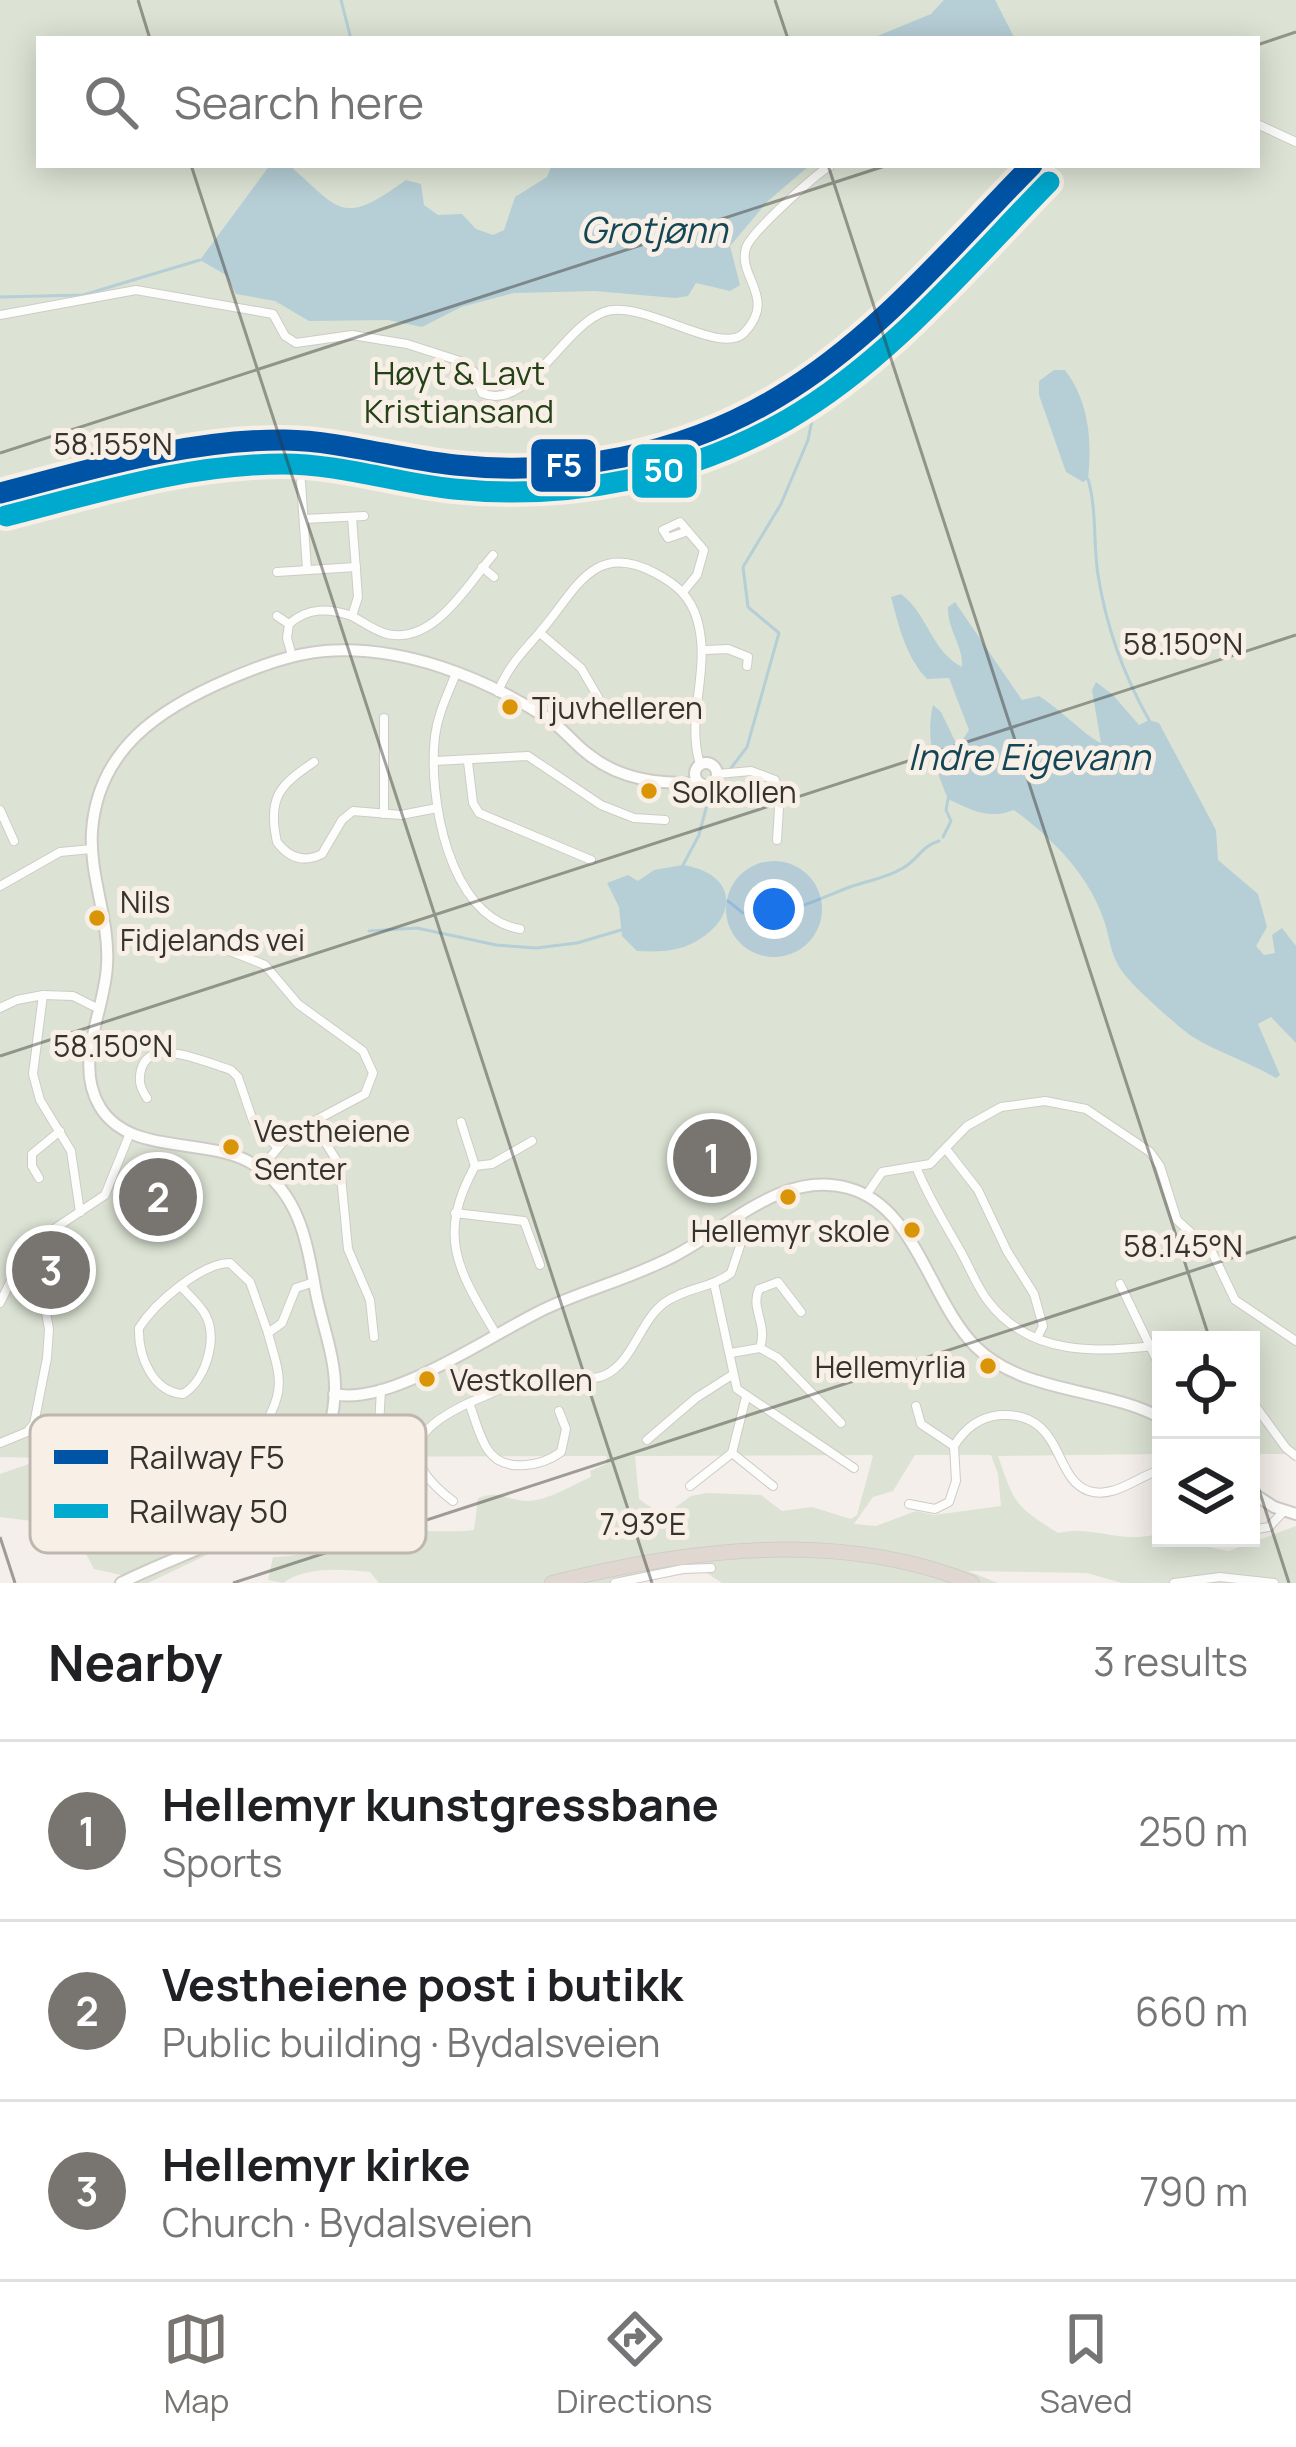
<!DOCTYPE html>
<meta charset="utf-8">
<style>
:root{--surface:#fff;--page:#f2f2f2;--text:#202124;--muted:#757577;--line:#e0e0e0;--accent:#787570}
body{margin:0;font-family:Manrope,sans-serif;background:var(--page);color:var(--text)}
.controls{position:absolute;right:36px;bottom:36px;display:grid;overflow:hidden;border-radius:0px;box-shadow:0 6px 30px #0003}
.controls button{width:108px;height:108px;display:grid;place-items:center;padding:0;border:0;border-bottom:3px solid var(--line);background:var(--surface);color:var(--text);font:60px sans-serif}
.you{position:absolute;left:774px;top:909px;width:42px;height:42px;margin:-30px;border:9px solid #fff;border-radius:50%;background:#1a73e8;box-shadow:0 0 0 18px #1a73e833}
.badge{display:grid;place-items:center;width:78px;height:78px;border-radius:50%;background:var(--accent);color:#fff;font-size:39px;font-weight:700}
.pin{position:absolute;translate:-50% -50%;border:6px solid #fff;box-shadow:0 3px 12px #0006}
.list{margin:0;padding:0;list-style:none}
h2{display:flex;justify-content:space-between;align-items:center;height:156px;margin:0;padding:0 48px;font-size:51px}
h2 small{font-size:39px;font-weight:400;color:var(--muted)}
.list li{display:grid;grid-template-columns:78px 1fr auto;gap:36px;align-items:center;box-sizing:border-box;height:180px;padding:0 48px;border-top:3px solid var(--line)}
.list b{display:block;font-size:45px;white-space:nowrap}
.list p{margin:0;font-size:39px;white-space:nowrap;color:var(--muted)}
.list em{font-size:39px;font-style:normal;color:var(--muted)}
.icon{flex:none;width:66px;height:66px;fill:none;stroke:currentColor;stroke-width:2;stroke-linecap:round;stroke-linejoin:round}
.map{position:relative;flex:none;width:1296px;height:1583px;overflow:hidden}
.search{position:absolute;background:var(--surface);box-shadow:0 6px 30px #0003;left:36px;right:36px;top:36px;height:132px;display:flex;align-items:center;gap:30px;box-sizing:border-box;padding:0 42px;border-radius:0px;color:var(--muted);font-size:45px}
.sheet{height:696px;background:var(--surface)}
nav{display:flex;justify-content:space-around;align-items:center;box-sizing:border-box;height:168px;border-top:3px solid var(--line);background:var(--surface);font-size:33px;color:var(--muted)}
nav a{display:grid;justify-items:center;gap:6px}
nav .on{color:var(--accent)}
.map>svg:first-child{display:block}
</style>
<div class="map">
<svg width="1296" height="1583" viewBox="0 0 1296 1583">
<rect width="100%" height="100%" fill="#f4efea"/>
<!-- green -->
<path fill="#dce3d4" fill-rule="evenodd" d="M 0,0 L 1296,0 L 1296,1454 L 1251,1454 L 1251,1340 L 1161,1340 L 1161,1454 L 998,1456 C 1014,1502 1014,1506 1058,1533 C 1091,1525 1121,1543 1153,1535 L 1170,1546 L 1182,1542 L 1229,1551 L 1296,1526 L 1296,1583 L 1122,1583 L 1087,1573 L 968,1571 L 998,1583 L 722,1583 L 704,1571 L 620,1583 L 379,1583 L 370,1572 C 343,1569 306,1566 283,1583 L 268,1580 L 273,1557 C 310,1557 341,1539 377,1533 C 410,1527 441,1534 474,1530 L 478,1498 C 501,1490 503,1499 525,1501 C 546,1502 572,1485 591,1477 L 590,1471 L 606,1464 L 607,1456 L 316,1457 L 295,1513 L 148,1583 L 130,1583 L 121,1575 L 94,1569 L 71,1526 L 0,1517 L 0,1474 L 46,1458 L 0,1457 ZM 39,39 L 1257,39 L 1257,165 L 39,165 ZM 915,1455 L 991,1455 L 998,1474 L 1001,1506 L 934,1515 L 916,1511 L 876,1526 L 854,1524 L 873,1497 L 893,1491 ZM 635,1456 L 872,1455 L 873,1456 L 857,1515 L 851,1519 L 812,1507 L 782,1511 L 761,1495 L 707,1493 L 691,1496 L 673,1509 L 658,1512 L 639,1499 ZM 61,1458 L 278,1457 L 279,1458 C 271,1467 263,1478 254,1486 C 218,1518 144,1543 102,1511 C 84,1497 73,1477 61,1458 Z"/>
<!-- water -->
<g fill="#b6ced6">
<path d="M 944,0 L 995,0 L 1015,39 L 870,39 L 931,14 Z"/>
<path d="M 270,165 L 289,165 C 342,212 342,226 406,180 L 421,184 L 424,205 L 438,215 L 462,214 L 476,229 L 493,235 L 504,230 L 515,197 L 547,177 L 552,165 L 810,165 L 768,201 L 730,246 L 740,285 L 730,291 L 696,283 L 688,296 L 675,298 L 595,291 L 514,293 L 461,307 L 422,327 L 388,320 L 309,321 L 275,301 L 236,294 L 226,275 L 200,260 Z"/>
<path d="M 1054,370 L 1065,370 C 1089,402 1092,440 1088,479 L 1083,482 L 1066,472 L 1039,395 L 1039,381 Z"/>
<path d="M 901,594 C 928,614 931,651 962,667 C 964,647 947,629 948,607 L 955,602 L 1022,700 L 1039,696 C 1060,709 1083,734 1101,743 L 1092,690 L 1096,682 L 1113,695 L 1139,725 L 1149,720 L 1159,723 L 1216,830 L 1218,860 L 1258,894 L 1267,927 L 1256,946 L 1264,955 L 1275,953 L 1272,935 L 1282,928 L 1296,946 L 1296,1043 L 1271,1017 L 1258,1024 L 1280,1075 L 1276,1078 C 1249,1062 1219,1053 1193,1037 C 1179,1028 1142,994 1131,982 C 1107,956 1113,943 1102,915 C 1086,872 1051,837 1014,810 C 988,820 972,810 948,799 C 935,768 925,739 933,705 L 941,712 L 958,747 L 969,730 L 949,678 L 927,679 C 906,657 899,627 891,597 Z"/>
<path d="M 683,865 C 736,873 741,917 695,942 C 677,952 657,952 637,951 L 622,936 L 619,907 L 607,883 L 628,875 L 638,881 L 654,870 Z"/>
</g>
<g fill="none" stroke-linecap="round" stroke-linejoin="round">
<!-- stream -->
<g stroke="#b6ced6" stroke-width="3">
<path d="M 341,0 L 351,39"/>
<path d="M 0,297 L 83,295 L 200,260"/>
<path d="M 1088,479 C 1097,510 1093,543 1098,575 C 1106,625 1124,676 1149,720"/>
<path d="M 943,837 L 951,821 L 946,810 L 948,799"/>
<path d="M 683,865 L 699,835 L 709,797 L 747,747 L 779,633 L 748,607 L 743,567 L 781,504 L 808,440 L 814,410 L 813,391"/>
<path d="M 728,901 L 743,913"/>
<path d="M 761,911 C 794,914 820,898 850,887 C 867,881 887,878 903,868 C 919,859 921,846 939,841"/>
<path d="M 369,931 L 417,928 L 496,945 L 536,948 L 577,943 L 621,930"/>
</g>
<defs>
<g id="minor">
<path d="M 1257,124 L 1296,142"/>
<path d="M 0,315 L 136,290 L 273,314 L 285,336 L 296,343 L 352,335 L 407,344 L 463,362 L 474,372 L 482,393 C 527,413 562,327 604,312 C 642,298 720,357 744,333 C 778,298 737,277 746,248 C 751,232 815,175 831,165"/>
<path d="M 301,482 L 307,570"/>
<path d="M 304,519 L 364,516"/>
<path d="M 482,567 L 494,577"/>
<path d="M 277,572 L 356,567"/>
<path d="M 683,592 L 697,575 L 704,550 L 680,522 L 663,530 L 668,538 L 688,531"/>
<path d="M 277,616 L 289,624 L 287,638 L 292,656"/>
<path d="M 352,616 C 363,622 375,631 387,634 C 434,645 468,584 493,555"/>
<path d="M 289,624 C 308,607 329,608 352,616 L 358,597 L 352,517"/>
<path d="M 540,633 L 581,668 L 598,697"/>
<path d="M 705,650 L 728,649 L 748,657 L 747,666"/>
<path d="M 456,673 C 448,694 438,713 435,736 C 428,796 448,917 520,929"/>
<path d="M 498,692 C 508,666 523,652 540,632 C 574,594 592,539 655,573 C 676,584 690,596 697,619 C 712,669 685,716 700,764"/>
<path d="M 435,761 L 528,756 L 601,805 L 634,818 L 665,820"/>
<path d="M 314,762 C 280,785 267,797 277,842 C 289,858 304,863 322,854 L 342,820 L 353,811 L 401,815 L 437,808"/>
<path d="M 468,762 L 473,803 L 479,813 L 591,860"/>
<path d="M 718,774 L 751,771 L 775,780 L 780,792 L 777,840"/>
<path d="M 0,810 L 14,841"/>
<path d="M 384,814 L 384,718"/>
<path d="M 0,886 L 60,852 L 92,849"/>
<path d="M 194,937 L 265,965 L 298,1004 L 363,1051 L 373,1073 L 365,1094 L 290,1134 L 260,1169"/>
<path d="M 43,995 L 73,996 L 93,1006"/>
<path d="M 0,1008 L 17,1000 L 43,995 L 33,1074 L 40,1100 L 71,1151 L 80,1212"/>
<path d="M 147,1098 C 141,1089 138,1082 141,1070 C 150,1035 207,1063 231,1070 L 238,1077 L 253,1121 L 277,1147"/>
<path d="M 312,1121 L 340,1166 L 348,1249 L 370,1300 L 374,1337"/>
<path d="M 461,1122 L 475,1166"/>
<path d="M 946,1149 L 978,1190 L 1007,1251 L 1034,1294 L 1043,1326 L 1037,1338"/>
<path d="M 917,1169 C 928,1197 946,1225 961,1252 C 970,1268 977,1287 988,1301 C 1030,1357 1100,1353 1161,1345"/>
<path d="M 39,1178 L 32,1166 L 32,1154 L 60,1131"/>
<path d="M 867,1194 L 882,1172 L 930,1164 L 967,1126 L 1001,1107 L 1045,1101 L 1086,1109 L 1150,1152 L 1160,1166 L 1177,1220 L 1212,1252 L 1235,1300 L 1296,1341"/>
<path d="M 455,1213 L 524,1221 L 540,1265"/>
<path d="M 714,1283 L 737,1389 L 854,1468"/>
<path d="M 1120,1284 L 1161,1369"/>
<path d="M 181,1286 C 189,1296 201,1305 206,1316 C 218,1340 205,1381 183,1394 C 152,1392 138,1355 139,1328 C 154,1304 201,1263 230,1263 L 250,1282 L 268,1333"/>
<path d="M 0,1303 L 20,1262 L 36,1241 L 105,1195 L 130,1133"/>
<path d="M 496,1334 C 458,1270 436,1237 475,1166 L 492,1164 L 532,1141"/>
<path d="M 760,1348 C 768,1323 750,1309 759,1289 L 778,1282 L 801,1312"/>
<path d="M 731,1353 L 760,1348 L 778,1358 L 841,1423"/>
<path d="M 1251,1400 L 1286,1448 L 1296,1456"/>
<path d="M 469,1403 C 475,1418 479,1437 488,1450 C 504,1474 542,1466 561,1452 L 566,1429 L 559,1411"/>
<path d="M 916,1406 L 921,1424 L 954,1446"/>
<path d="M 647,1440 L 696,1398 L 732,1375"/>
<path d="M 0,1443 L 27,1432 L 34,1424 L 47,1358 L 49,1329 L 44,1302 L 10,1284"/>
<path d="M 732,1453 L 773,1486"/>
<path d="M 94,1459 C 111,1471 125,1491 146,1496 C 197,1508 265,1443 277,1397 C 283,1375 273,1354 268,1333 L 282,1323 L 296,1288 L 314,1282"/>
<path d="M 690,1486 L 732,1453 L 746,1397"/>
<path d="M 453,1501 C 387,1451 423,1422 480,1398 C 499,1390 520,1379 540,1375 C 562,1372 585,1384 605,1375 C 633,1362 640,1321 664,1303 C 684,1288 712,1288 731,1273 L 740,1246 L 730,1222"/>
<path d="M 909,1504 L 935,1509 L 949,1502 L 956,1481 L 954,1446 C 965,1428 979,1417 1000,1415 C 1065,1412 1052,1479 1089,1491 C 1115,1499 1137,1476 1161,1470"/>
<path d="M 304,1518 L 338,1503 L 345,1496 L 379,1427 L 381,1389"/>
<path d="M 1251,1530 L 1269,1527 L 1284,1511"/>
<path d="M 615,1583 L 683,1569 L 711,1568"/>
<path d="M 1174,1583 L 1220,1577 L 1274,1583"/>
</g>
<g id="tertiary">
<circle cx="706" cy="774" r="11"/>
<path d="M 334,1394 C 392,1407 495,1331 549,1307 C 591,1288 635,1277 676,1255 C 729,1227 783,1170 848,1188 C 916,1206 929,1300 976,1347 C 1024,1394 1104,1387 1161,1418"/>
<path d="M 1251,1492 L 1274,1507 L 1296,1514"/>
<path d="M 121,1583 C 216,1535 328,1521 335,1391 C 336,1359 322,1324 316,1293 C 307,1244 301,1196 256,1166 C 211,1135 131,1158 100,1107 C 73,1062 105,1012 107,965 C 110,920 89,876 92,831 C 98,748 161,708 229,679 C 260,666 291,654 325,651 C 402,645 483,677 547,718 C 563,728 573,743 588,754 C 620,780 660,784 699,783"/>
</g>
<path id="trunk" d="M 552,1583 C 687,1549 839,1529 972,1583"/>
</defs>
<!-- minor casing -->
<use href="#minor" stroke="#cecbc7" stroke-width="10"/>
<!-- tertiary casing -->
<use href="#tertiary" stroke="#cecbc7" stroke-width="14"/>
<!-- trunk casing -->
<use href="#trunk" stroke="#cfcdca" stroke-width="16"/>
<!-- minor -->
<use href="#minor" stroke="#fdfdfc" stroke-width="8"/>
<!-- tertiary -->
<use href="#tertiary" stroke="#fdfdfc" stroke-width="10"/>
<!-- trunk -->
<use href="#trunk" stroke="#e0d8d0" stroke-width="14"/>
<defs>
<path id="rail-1" d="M 0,493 C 93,469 188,439 285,440 C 342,441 398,459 455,465 C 566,477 682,455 778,397 C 877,338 952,246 1032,165"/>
<path id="rail-2" d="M 6,516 C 96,493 188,464 283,464 C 341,464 396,483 454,489 C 570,501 686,477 787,420 C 889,361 968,265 1049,182"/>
</defs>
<!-- rail-1 casing -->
<use href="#rail-1" stroke="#f8f0e6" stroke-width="30"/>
<!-- rail-2 casing -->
<use href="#rail-2" stroke="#f8f0e6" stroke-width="30"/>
<!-- rail-1 -->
<use href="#rail-1" stroke="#0054a6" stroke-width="21"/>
<!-- rail-2 -->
<use href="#rail-2" stroke="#00a9ce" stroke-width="21"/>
</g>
<!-- ticks -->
<path fill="none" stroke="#36332f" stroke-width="3" stroke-opacity="0.45" d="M 138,0 L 150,39M 775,0 L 788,39M 1257,45 L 1296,32M 191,165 L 652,1583M 828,165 L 1210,1340M 0,453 L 888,165M 0,1056 L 1296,635M 1251,1465 L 1289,1583M 0,1537 L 15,1583M 233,1583 L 1296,1237"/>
<!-- markers -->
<g fill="#da9507" stroke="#f8f0e6" stroke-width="4.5">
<circle cx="510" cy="707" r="10"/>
<circle cx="649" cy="791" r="10"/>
<circle cx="97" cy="918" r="10"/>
<circle cx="231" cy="1147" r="10"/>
<circle cx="788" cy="1197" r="10"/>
<circle cx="912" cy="1230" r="10"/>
<circle cx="988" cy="1366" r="10"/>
<circle cx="427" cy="1379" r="10"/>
</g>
<g text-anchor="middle" stroke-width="10" stroke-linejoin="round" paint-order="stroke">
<!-- bus labels -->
<g font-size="30" fill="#36332f" stroke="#f8f0e6" text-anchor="start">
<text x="532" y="719">Tjuvhelleren</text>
<text x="672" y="803">Solkollen</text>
<text x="120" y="913">Nils<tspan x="120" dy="38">Fidjelands vei</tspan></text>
<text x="254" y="1142">Vestheiene<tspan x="254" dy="38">Senter</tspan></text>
<text x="890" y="1242" text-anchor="end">Hellemyr skole</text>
<text x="966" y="1378" text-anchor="end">Hellemyrlia</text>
<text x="450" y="1391">Vestkollen</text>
</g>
<!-- park labels -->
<g font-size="33" fill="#254118" stroke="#f8f0e6">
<text x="459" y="385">Høyt &amp; Lavt<tspan x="459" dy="38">Kristiansand</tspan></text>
</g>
<!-- water labels -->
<g font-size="36" font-style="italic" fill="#134656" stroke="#f8f0e6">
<text x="654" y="243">Grotjønn</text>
<text x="1029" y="770">Indre Eigevann</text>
</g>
</g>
<!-- legend -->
<rect x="30" y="1415" width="396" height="138" rx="18" fill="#f8f0e6" stroke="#beb7af" stroke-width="3"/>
<rect x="54" y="1450" width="54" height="14" fill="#0054a6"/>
<rect x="54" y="1504" width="54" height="14" fill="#00a9ce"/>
<g font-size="33" fill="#36332f">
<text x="129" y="1469">Railway F5</text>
<text x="129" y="1523">Railway 50</text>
</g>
<g font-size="30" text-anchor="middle" fill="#36332f" stroke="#f8f0e6" stroke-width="10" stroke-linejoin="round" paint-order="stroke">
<text x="113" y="455">58.155°N</text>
<text x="1183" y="655">58.150°N</text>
<text x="113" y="1057">58.150°N</text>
<text x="1183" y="1257">58.145°N</text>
<text x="643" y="1535">7.93°E</text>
</g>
<g stroke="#f8f0e6" stroke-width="4.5">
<rect x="529" y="437" width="69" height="57" rx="12" fill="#0054a6"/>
<rect x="630" y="442" width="69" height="58" rx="12" fill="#00a9ce"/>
</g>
<g font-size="33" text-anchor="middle" font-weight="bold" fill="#fff">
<text x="564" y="477">F5</text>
<text x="664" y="482">50</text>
</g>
</svg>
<div class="controls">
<button><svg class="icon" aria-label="locate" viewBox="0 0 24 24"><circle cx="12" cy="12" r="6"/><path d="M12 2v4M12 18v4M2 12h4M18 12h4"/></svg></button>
<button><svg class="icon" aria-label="layers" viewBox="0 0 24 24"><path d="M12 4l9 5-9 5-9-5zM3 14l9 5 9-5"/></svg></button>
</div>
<div class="you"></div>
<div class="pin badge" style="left:712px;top:1158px">1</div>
<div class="pin badge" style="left:158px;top:1197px">2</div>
<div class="pin badge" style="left:51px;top:1270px">3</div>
<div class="search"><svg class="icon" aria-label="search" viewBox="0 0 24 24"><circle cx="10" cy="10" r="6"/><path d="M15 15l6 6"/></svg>Search here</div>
</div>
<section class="sheet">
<h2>Nearby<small>3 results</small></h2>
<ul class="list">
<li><span class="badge">1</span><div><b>Hellemyr kunstgressbane</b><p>Sports</p></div><em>250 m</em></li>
<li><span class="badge">2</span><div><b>Vestheiene post i butikk</b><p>Public building · Bydalsveien</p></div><em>660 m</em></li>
<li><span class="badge">3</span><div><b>Hellemyr kirke</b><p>Church · Bydalsveien</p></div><em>790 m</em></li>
</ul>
</section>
<nav>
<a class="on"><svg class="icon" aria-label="map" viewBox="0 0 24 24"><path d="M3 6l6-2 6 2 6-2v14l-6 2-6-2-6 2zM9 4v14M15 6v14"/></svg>Map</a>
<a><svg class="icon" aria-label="directions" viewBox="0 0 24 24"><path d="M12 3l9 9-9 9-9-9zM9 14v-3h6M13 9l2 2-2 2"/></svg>Directions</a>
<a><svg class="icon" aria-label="saved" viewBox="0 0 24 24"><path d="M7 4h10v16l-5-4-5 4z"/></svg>Saved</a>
</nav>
